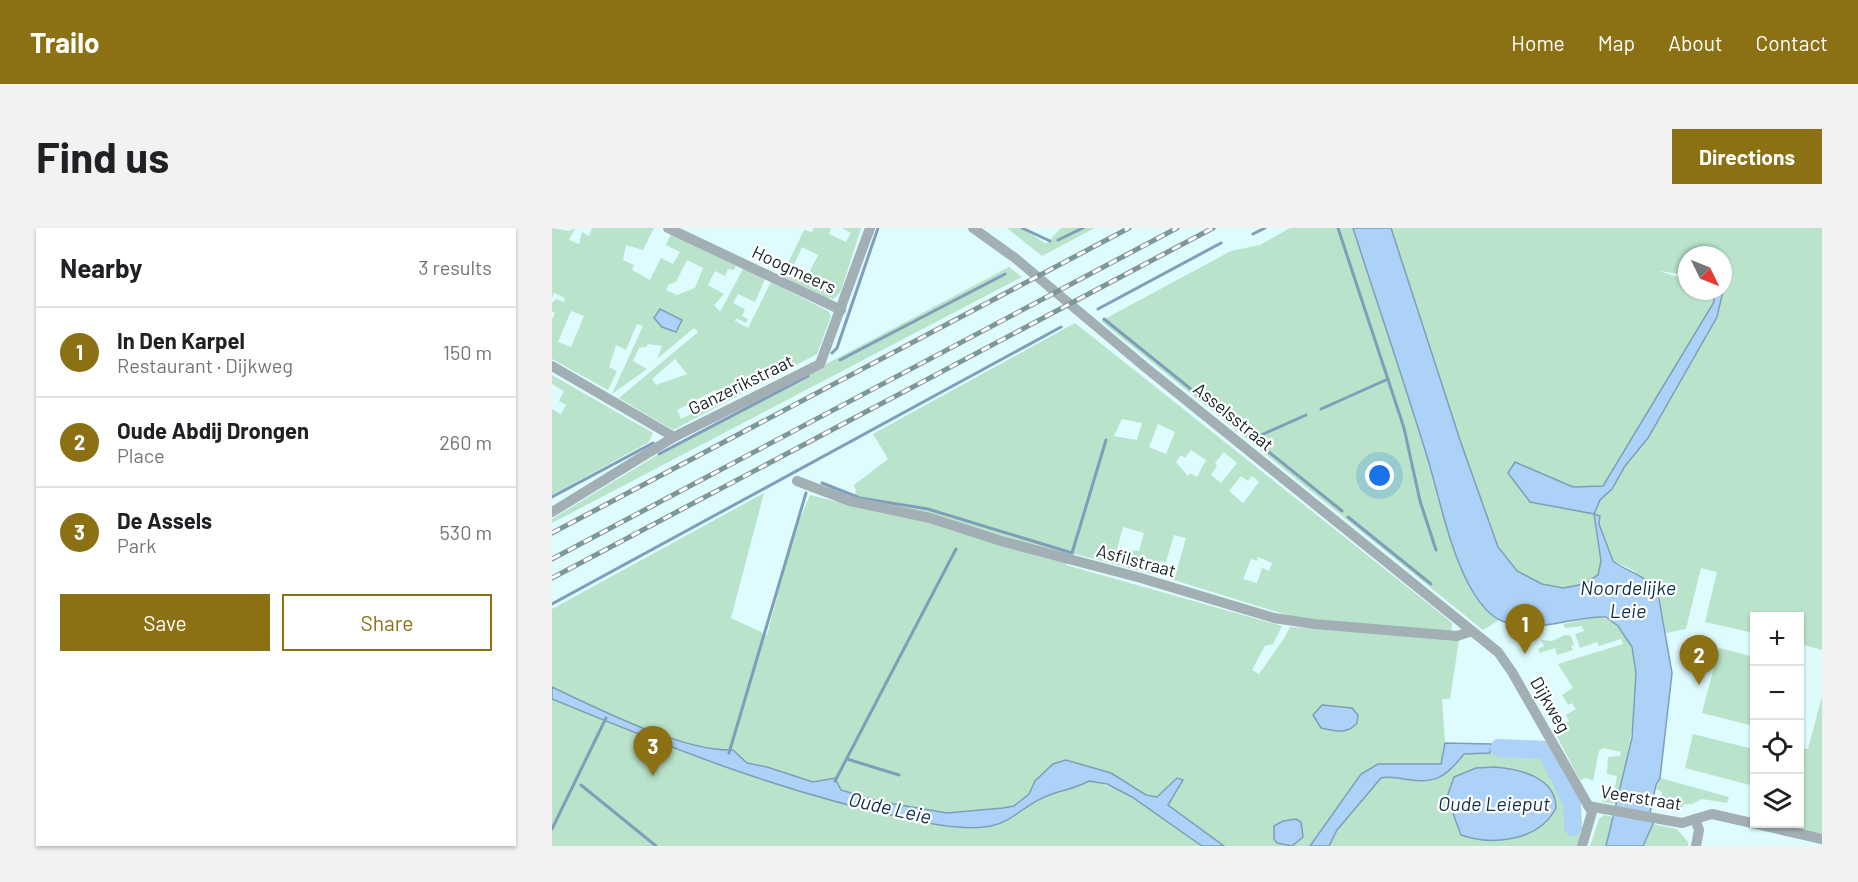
<!DOCTYPE html>
<meta charset="utf-8">
<style>
:root{--surface:#fff;--page:#f2f2f2;--text:#202124;--muted:#757577;--line:#e0e0e0;--accent:#8b7113}
body{margin:0;font-family:Barlow,sans-serif;background:var(--page);color:var(--text)}
.controls{position:absolute;right:18px;bottom:18px;display:grid;overflow:hidden;border-radius:0px;box-shadow:0 2px 4px #0004}
.controls button{width:54px;height:54px;display:grid;place-items:center;padding:0;border:0;border-bottom:2px solid var(--line);background:var(--surface);color:var(--text);font:30px sans-serif}
.compass{position:absolute;left:1126px;top:18px;width:54px;height:54px;border-radius:50%;background:var(--surface);box-shadow:0 2px 4px #0004;rotate:133deg}
.you{position:absolute;left:828px;top:248px;width:21px;height:21px;margin:-15px;border:4px solid #fff;border-radius:50%;background:#1a73e8;box-shadow:0 0 0 9px #1a73e833}
.badge{display:grid;place-items:center;width:39px;height:39px;border-radius:50%;background:var(--accent);color:#fff;font-size:20px;font-weight:700}
.pin{position:absolute;translate:-50% -50px;filter:drop-shadow(0 2px 3px #0008)}
.pin::after{content:'';position:absolute;top:32px;width:21px;height:18px;background:inherit;clip-path:polygon(0 0,100% 0,50% 100%)}
.list{margin:0;padding:0;list-style:none}
h2{display:flex;justify-content:space-between;align-items:center;height:78px;margin:0;padding:0 24px;font-size:26px}
h2 small{font-size:20px;font-weight:400;color:var(--muted)}
.list li{display:grid;grid-template-columns:39px 1fr auto;gap:18px;align-items:center;box-sizing:border-box;height:90px;padding:0 24px;border-top:2px solid var(--line)}
.list b{display:block;font-size:22px;white-space:nowrap}
.list p{margin:0;font-size:20px;white-space:nowrap;color:var(--muted)}
.list em{font-size:20px;font-style:normal;color:var(--muted)}
.actions{display:flex;gap:12px;padding:18px 24px}
.actions a{flex:1;padding:14px 0;border:2px solid var(--accent);border-radius:0px;text-align:center;font-size:21px;color:var(--accent)}
.actions .main{background:var(--accent);color:#fff}
.icon{flex:none;width:33px;height:33px;fill:none;stroke:currentColor;stroke-width:2;stroke-linecap:round;stroke-linejoin:round}
.map{position:relative;flex:none;width:1270px;height:618px;overflow:hidden;border-radius:0px}
header{display:flex;align-items:center;gap:36px;box-sizing:border-box;height:84px;padding:0 30px;background:var(--accent);color:#fff}
header strong{font-size:28px}
nav{display:flex;gap:33px;margin-inline-start:auto;font-size:21px}
.intro{display:flex;align-items:center;justify-content:space-between;box-sizing:border-box;height:144px;padding:0 36px}
h1{margin:0;font-size:42px}
.button{padding:15px 27px;border-radius:0px;background:var(--accent);color:#fff;font-size:21px;font-weight:700}
main{display:flex;gap:36px;padding:0 36px}
aside{flex:1;background:var(--surface);border-radius:0px;box-shadow:0 2px 4px #0004}
.map>svg:first-child{display:block}
</style>
<header>
<strong>Trailo</strong>
<nav><a>Home</a><a>Map</a><a>About</a><a>Contact</a></nav>
</header>
<div class="intro"><h1>Find us</h1><a class="button">Directions</a></div>
<main>
<aside>
<h2>Nearby<small>3 results</small></h2>
<ul class="list">
<li><span class="badge">1</span><div><b>In Den Karpel</b><p>Restaurant · Dijkweg</p></div><em>150 m</em></li>
<li><span class="badge">2</span><div><b>Oude Abdij Drongen</b><p>Place</p></div><em>260 m</em></li>
<li><span class="badge">3</span><div><b>De Assels</b><p>Park</p></div><em>530 m</em></li>
</ul>
<div class="actions"><a class="main">Save</a><a>Share</a></div>
</aside>
<div class="map">
<svg width="1270" height="618" viewBox="0 0 1270 618">
<rect width="100%" height="100%" fill="#defbfe"/>
<!-- green -->
<g fill="#b9e3ca" fill-rule="evenodd">
<path d="M 0,0 L 17,3 L 23,0 L 17,12 L 27,16 L 30,4 L 37,8 L 40,0 L 102,0 L 91,22 L 74,17 L 71,32 L 82,37 L 80,42 L 98,52 L 109,30 L 121,36 L 128,24 L 114,17 L 119,6 L 184,38 L 182,42 L 176,41 L 173,48 L 163,43 L 156,57 L 172,66 L 162,77 L 168,84 L 191,41 L 213,51 L 203,74 L 186,66 L 181,75 L 193,81 L 190,88 L 196,91 L 194,95 L 184,90 L 183,93 L 196,100 L 219,54 L 276,83 L 279,88 L 265,126 L 121,202 L 67,170 L 146,104 L 142,100 L 105,131 L 110,118 L 96,116 L 94,119 L 87,120 L 81,133 L 95,141 L 60,166 L 91,98 L 85,96 L 74,122 L 64,117 L 57,139 L 65,143 L 56,162 L 0,131 L 0,91 L 3,85 L 0,83 L 0,75 L 4,71 L 12,74 L 13,70 L 2,65 L 0,70 ZM 135,32 L 151,40 L 143,60 L 125,67 L 114,62 L 117,56 L 124,54 ZM 19,83 L 32,88 L 19,119 L 6,114 ZM 123,131 L 135,146 L 104,157 L 100,151 ZM 163,162 L 168,171 L 129,191 L 125,182 Z"/>
<path d="M 262,0 L 279,0 L 277,6 L 294,14 L 299,5 L 290,0 L 309,0 L 289,63 L 282,71 L 274,70 L 230,48 L 252,2 L 260,4 ZM 250,19 L 266,27 L 256,47 L 241,39 Z"/>
<path d="M 455,0 L 470,0 L 494,16 L 509,0 L 543,0 L 490,28 Z"/>
<path d="M 738,0 L 801,0 L 877,234 L 902,324 L 943,390 L 947,392 L 931,402 L 549,93 L 679,23 L 708,17 Z"/>
<path d="M 839,0 L 1270,0 L 1270,422 L 1248,416 L 1248,388 L 1202,388 L 1202,405 L 1153,394 L 1165,344 L 1149,340 L 1134,401 L 1114,405 L 1107,371 L 1081,342 L 1061,333 L 1043,286 L 1049,333 L 1046,347 L 1032,356 L 1011,360 L 990,356 L 965,343 L 945,319 L 909,215 ZM 1135,27 L 1171,27 L 1172,58 L 1164,89 L 1096,210 L 1073,238 L 1060,260 L 1048,272 L 1042,286 L 978,274 L 956,245 L 963,234 L 1022,259 L 1051,258 L 1162,74 L 1162,63 L 1135,63 L 1135,52 L 1107,43 L 1135,47 Z"/>
<path d="M 457,39 L 470,49 L 0,295 L 0,291 L 125,215 Z"/>
<path d="M 523,95 L 878,377 L 900,395 L 899,405 L 741,389 L 622,352 L 634,310 L 622,307 L 614,334 L 609,333 L 604,347 L 523,326 L 514,337 L 730,398 L 721,416 L 713,418 L 700,442 L 707,446 L 733,409 L 738,399 L 907,412 L 898,471 L 890,471 L 893,515 L 889,536 L 826,536 L 810,546 L 758,618 L 672,618 L 616,577 L 631,551 L 625,550 L 605,569 L 594,567 L 559,545 L 514,532 L 483,553 L 477,566 L 462,578 L 451,580 L 395,585 L 325,573 L 289,562 L 283,550 L 261,554 L 215,539 L 195,535 L 181,522 C 132,524 46,481 0,459 L 0,381 L 212,265 L 179,390 L 215,407 L 242,305 L 258,267 L 298,277 L 304,263 L 302,257 L 336,231 L 321,206 ZM 570,191 L 590,195 L 585,212 L 562,208 ZM 606,196 L 623,204 L 614,226 L 597,219 ZM 639,222 L 654,232 L 645,249 L 638,245 L 636,248 L 624,234 L 629,227 L 633,230 ZM 672,224 L 685,235 L 669,255 L 659,247 L 665,238 L 663,235 ZM 689,248 L 696,253 L 700,248 L 707,254 L 691,275 L 677,263 ZM 571,299 L 592,305 L 587,323 L 565,321 ZM 706,329 L 720,335 L 717,343 L 710,340 L 705,355 L 691,351 L 699,331 L 705,333 Z"/>
<path d="M 0,147 L 101,205 L 97,214 L 0,267 L 0,181 L 9,186 L 14,177 L 7,173 L 12,163 L 0,156 Z"/>
<path d="M 1045,389 C 1112,394 1074,538 1064,576 L 1050,574 L 1053,561 L 1062,563 L 1065,548 L 1055,546 L 1056,529 L 1068,528 L 1069,524 L 1051,520 L 1047,523 L 1041,553 L 1035,550 L 1028,552 L 1001,501 L 1017,493 L 1014,487 L 1024,481 L 1020,475 L 1016,477 L 1010,467 L 1021,460 L 1006,436 L 1071,416 L 1069,411 L 1047,418 L 1045,414 L 1028,420 L 1023,406 L 1032,403 L 1030,398 L 1013,400 L 1011,396 Z"/>
<path d="M 1013,407 L 1019,408 L 1022,417 L 1019,418 L 1021,422 L 1005,427 L 1003,420 L 988,425 L 986,421 L 992,418 L 989,412 L 1000,413 Z"/>
<path d="M 1167,420 L 1202,429 L 1202,498 L 1150,485 Z"/>
<path d="M 1270,468 L 1270,606 L 1216,596 L 1248,596 L 1248,520 L 1256,521 Z"/>
<path d="M 0,471 C 114,518 228,564 348,589 C 375,595 411,604 439,598 C 460,594 475,576 494,568 C 509,562 523,562 537,553 C 576,560 619,593 650,618 L 0,618 Z"/>
<path d="M 1141,506 L 1201,521 L 1198,532 L 1202,534 L 1202,558 L 1133,540 Z"/>
<path d="M 938,525 L 1001,527 C 1021,561 1037,577 1025,618 L 777,618 L 785,602 L 829,550 C 838,548 843,550 852,551 C 883,557 895,549 913,526 Z"/>
<path d="M 1108,550 L 1177,569 L 1175,575 L 1150,571 L 1140,576 L 1132,576 L 1130,579 L 1110,579 L 1110,564 L 1104,561 Z"/>
<path d="M 1052,587 L 1061,589 L 1054,618 L 1038,618 L 1047,591 Z"/>
<path d="M 1101,596 L 1125,601 L 1136,614 L 1136,618 L 1091,618 Z"/>
</g>
<!-- water -->
<g fill="#add2f8" stroke="#7f9eb9" stroke-width="1.5">
<path d="M 801,0 L 839,0 L 909,215 L 946,319 L 965,343 L 990,356 L 1011,360 L 1032,356 L 1046,347 L 1049,333 L 1042,286 L 978,274 L 956,245 L 963,234 L 1021,259 L 1051,258 L 1162,74 L 1162,63 L 1171,63 L 1165,89 L 1096,210 L 1073,238 L 1060,261 L 1048,272 L 1042,286 L 1048,288 L 1047,296 L 1061,333 C 1081,348 1095,344 1107,371 L 1120,445 L 1108,550 L 1104,557 L 1098,585 L 1101,596 L 1091,618 L 1054,618 L 1080,510 L 1084,445 L 1080,419 L 1066,398 L 1054,389 C 1020,387 985,408 950,393 C 934,387 920,364 913,349 C 896,313 888,273 877,235 C 853,156 826,78 801,0 Z"/>
<path d="M 108,81 L 130,92 L 124,104 L 110,99 L 102,90 Z"/>
<path d="M 0,459 C 46,481 132,524 181,522 L 195,535 L 215,539 L 261,554 L 283,550 L 289,562 L 325,573 L 395,585 L 451,580 L 462,578 L 477,566 L 483,553 L 501,536 L 514,532 L 559,545 L 594,567 L 605,569 L 625,550 L 631,552 L 616,577 L 672,618 L 650,618 L 580,569 L 555,556 L 537,553 C 523,561 509,562 495,568 C 475,575 460,594 439,598 C 414,603 373,595 348,589 C 228,564 114,518 0,471 Z"/>
<path d="M 770,477 L 800,480 L 806,487 L 805,495 C 795,507 783,503 769,500 L 761,487 Z"/>
<path d="M 893,515 L 939,516 L 938,525 L 912,526 C 894,549 883,557 852,551 C 843,550 838,548 829,550 L 785,602 L 777,618 L 758,618 L 809,546 L 826,536 L 889,536 Z"/>
<path d="M 949,516 L 997,519 L 1001,527 L 946,525 Z"/>
<path d="M 943,539 C 967,541 1004,549 1004,580 C 987,613 941,618 909,607 L 895,569 L 902,549 L 924,540 Z"/>
<path d="M 744,591 L 749,594 L 751,609 L 740,618 L 725,615 L 722,611 L 722,598 L 731,593 Z"/>
</g>
<g fill="none" stroke-linecap="round" stroke-linejoin="round">
<!-- stream -->
<g stroke="#7f9eb9" stroke-width="3">
<path d="M 470,0 L 498,13"/>
<path d="M 786,0 L 852,200 L 868,273 L 884,322"/>
<path d="M 701,6 L 713,0"/>
<path d="M 506,12 L 531,0"/>
<path d="M 546,81 L 669,15"/>
<path d="M 552,91 L 790,283"/>
<path d="M 280,125 L 285,120 L 326,0"/>
<path d="M 288,132 L 453,46"/>
<path d="M 769,181 L 836,151"/>
<path d="M 707,208 L 754,187"/>
<path d="M 107,226 L 256,148"/>
<path d="M 270,255 L 308,270 L 376,281 L 520,325 L 554,212"/>
<path d="M 0,269 L 101,215"/>
<path d="M 796,289 L 879,356"/>
<path d="M 0,376 L 509,99"/>
<path d="M 177,525 L 254,265"/>
<path d="M 295,531 L 347,547"/>
<path d="M 283,553 L 404,321"/>
<path d="M 29,557 L 104,618"/>
<path d="M 0,601 L 54,490"/>
</g>
<!-- river -->
<path stroke="#add2f8" stroke-width="18" d="M 947,520 L 994,522 L 1020,575 L 1021,599"/>
<!-- minor -->
<g stroke="#a2afb5" stroke-width="10">
<path d="M 116,0 L 289,82"/>
<path d="M 421,0 L 463,30 L 593,139 L 946,424 L 960,444 L 1040,584 L 1030,618"/>
<path d="M 0,138 L 122,209"/>
<path d="M 245,253 L 298,273 L 378,290 L 449,313 L 589,350 L 722,390 L 762,396 L 905,408 L 920,403"/>
<path d="M 0,284 L 122,209 L 268,136 L 318,0"/>
<path d="M 1036,578 L 1130,595 L 1160,586 L 1270,611"/>
<path d="M 1143,591 L 1147,602 L 1144,618"/>
</g>
<defs>
<g id="rail">
<path d="M 0,305 L 577,0"/>
<path d="M 0,331 L 625,0"/>
<path d="M 0,350 L 661,0"/>
</g>
</defs>
<!-- rail casing -->
<use href="#rail" stroke="#7f9597" stroke-width="5"/>
<!-- rail -->
<use href="#rail" stroke="#fff" stroke-width="3" stroke-dasharray="9" stroke-linecap="butt"/>
</g>
<g text-anchor="middle" stroke-width="4.5" stroke-linejoin="round" paint-order="stroke">
<!-- street labels -->
<g font-size="18" fill="#152325" stroke="#fff">
<text transform="translate(242 42) rotate(25)" y="6">Hoogmeers</text>
<text transform="translate(189 157) rotate(-26)" y="6">Ganzerikstraat</text>
<text transform="translate(681 189) rotate(39)" y="6">Asselsstraat</text>
<text transform="translate(584 333) rotate(15)" y="6">Asfilstraat</text>
<text transform="translate(998 477) rotate(60)" y="6">Dijkweg</text>
<text transform="translate(1089 570) rotate(9)" y="6">Veerstraat</text>
</g>
<!-- water labels -->
<g font-size="20" font-style="italic" fill="#0e2f4e" stroke="#fff">
<text x="1076" y="367">Noordelijke<tspan x="1076" dy="23">Leie</tspan></text>
<text x="942" y="583">Oude Leieput</text>
<text transform="translate(338 580) rotate(13)" y="7">Oude Leie</text>
</g>
</g>
</svg>
<div class="controls">
<button>+</button>
<button>−</button>
<button><svg class="icon" aria-label="locate" viewBox="0 0 24 24"><circle cx="12" cy="12" r="6"/><path d="M12 2v4M12 18v4M2 12h4M18 12h4"/></svg></button>
<button><svg class="icon" aria-label="layers" viewBox="0 0 24 24"><path d="M12 4l9 5-9 5-9-5zM3 14l9 5 9-5"/></svg></button>
</div>
<svg class="compass" viewBox="-18 -18 36 36"><path d="M0-13l5 13h-10z" fill="#e53935"/><path d="M0 13l5-13h-10z" fill="#757577"/></svg>
<div class="you"></div>
<div class="pin badge" style="left:973px;top:426px">1</div>
<div class="pin badge" style="left:1147px;top:457px">2</div>
<div class="pin badge" style="left:101px;top:548px">3</div>
</div>
</main>
